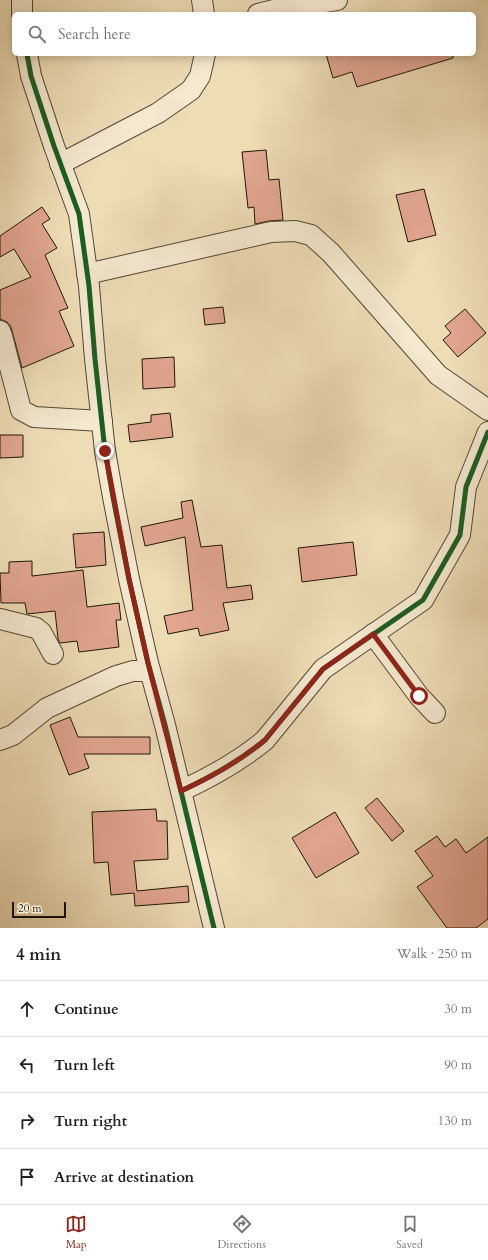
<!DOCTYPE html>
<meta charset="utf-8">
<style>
:root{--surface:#fff;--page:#f6f6f6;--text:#202124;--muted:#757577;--line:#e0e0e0;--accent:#8f2418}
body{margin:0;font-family:Cardo,serif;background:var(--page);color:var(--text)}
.scale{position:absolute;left:12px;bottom:10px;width:54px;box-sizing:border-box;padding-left:4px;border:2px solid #201509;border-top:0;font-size:11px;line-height:14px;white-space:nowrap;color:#201509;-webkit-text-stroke:3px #f4e8cf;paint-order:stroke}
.stop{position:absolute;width:12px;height:12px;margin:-9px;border:3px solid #8f2418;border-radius:50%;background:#fff}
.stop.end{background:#8f2418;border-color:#fff;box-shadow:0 1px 4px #0008}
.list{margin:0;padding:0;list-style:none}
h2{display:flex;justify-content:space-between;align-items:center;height:52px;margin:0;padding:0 16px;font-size:17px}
h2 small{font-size:13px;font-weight:400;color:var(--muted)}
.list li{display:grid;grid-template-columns:26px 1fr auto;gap:12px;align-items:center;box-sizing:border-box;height:56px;padding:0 16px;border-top:1px solid var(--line)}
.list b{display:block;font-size:15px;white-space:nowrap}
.list em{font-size:13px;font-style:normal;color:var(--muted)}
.icon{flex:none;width:22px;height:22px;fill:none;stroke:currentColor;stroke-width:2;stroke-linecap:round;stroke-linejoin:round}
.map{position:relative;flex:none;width:488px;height:928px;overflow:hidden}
.search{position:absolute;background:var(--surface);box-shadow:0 2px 10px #0003;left:12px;right:12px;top:12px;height:44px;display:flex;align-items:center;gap:10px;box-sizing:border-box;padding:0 14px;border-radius:6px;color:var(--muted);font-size:15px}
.sheet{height:276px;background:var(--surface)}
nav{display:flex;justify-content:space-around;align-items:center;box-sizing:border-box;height:56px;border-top:1px solid var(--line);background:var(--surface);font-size:11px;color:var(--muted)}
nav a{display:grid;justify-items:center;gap:2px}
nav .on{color:var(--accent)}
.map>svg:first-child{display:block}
</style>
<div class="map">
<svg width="488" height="928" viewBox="0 0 488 928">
<rect width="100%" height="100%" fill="#eedcb5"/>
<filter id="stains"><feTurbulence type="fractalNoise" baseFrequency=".005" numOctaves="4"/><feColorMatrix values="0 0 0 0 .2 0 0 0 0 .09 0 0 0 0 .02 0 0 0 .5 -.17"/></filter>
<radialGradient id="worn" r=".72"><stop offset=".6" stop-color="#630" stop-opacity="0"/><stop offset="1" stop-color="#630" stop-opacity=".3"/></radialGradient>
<!-- building -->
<g fill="#e2a691" stroke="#201509">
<path d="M 326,54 L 453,54 L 453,58 L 357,87 L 352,72 L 333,78 Z"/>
<path d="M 266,150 L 269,180 L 279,179 L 283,220 L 269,221 L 255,224 L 254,207 L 248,208 L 242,152 Z"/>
<path d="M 424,189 L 436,235 L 408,242 L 396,195 Z"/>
<path d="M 42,207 L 50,219 L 42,224 L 57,248 L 45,255 L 68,308 L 59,311 L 74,346 L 22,368 L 11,327 L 7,322 L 0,319 L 0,290 L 31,277 L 14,249 L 0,257 L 0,236 Z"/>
<path d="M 223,307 L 225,323 L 205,325 L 203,309 Z"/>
<path d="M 465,309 L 486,333 L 458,357 L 443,340 L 451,333 L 445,326 Z"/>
<path d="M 174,357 L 175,387 L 143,389 L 142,359 Z"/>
<path d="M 170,413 L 173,437 L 130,442 L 128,425 L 151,422 L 151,415 Z"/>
<path d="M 0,435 L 23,435 L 23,457 L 0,458 Z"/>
<path d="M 192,500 L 201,547 L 222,545 L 227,588 L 251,585 L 253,599 L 223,603 L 229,630 L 200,636 L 198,628 L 168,634 L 164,616 L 193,610 L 185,537 L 145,546 L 141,527 L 183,518 L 181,502 Z"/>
<path d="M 104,532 L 106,565 L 76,568 L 73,534 Z"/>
<path d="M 353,542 L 357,575 L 302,582 L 298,548 Z"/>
<path d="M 32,561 L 32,576 L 83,570 L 87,607 L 119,603 L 121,620 L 116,620 L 119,647 L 79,652 L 77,641 L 60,643 L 58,639 L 55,611 L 27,614 L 25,603 L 1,603 L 0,573 L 9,573 L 9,562 Z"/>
<path d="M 70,717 L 78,737 L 150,737 L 150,754 L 84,754 L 89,768 L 69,775 L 50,725 Z"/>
<path d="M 377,798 L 404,831 L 392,841 L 365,808 Z"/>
<path d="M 156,809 L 157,821 L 167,821 L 168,859 L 134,861 L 137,891 L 188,886 L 189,902 L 135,906 L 134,893 L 111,895 L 108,862 L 94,863 L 92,812 Z"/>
<path d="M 335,812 L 359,853 L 316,878 L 292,838 Z"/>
<path d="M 437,836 L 445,847 L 456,839 L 466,853 L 488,837 L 488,919 L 476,928 L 447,928 L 417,887 L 433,876 L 415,851 Z"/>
</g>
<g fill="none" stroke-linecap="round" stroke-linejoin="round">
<defs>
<g id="minor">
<path d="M 202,0 L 204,14"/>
<path d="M 22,14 L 22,0"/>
<path d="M 258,14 L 274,10 L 337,0"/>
<path d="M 27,54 L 31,76 L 54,146 L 79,214 L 89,286 L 95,359 L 105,451 L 113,497 L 129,579 L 148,663 L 165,725 L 214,928"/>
<path d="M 60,164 L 158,113 L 191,90 L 200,76 L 205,54"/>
<path d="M 87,274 L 271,232 L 295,231 L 311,235 L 331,253 L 438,375 L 488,410"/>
<path d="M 0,331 L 2,336 L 21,410 L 34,417 L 102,421"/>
<path d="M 0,619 L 36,628 L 41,632 L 53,654"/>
<path d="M 373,634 L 419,696 L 435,713"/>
<path d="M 0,740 L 13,735 L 47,708 L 116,676 L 133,671 L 150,671"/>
<path d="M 181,791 C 211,777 240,761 265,740 L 323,669 L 423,600 L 460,535 L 466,487 L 488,432"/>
</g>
</defs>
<!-- minor casing -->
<use href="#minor" stroke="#544734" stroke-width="22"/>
<!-- minor -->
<use href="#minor" stroke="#f4e8cf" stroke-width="20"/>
<defs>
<g id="cycleway">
<path d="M 27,54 L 31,76 L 54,146 L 79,214 L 89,286 L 95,359 L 105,451 L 113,497 L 129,579 L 148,663 L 165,725 L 214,928"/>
<path d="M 181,791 C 211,777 240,761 265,740 L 323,669 L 423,600 L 460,535 L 466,487 L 488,432"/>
</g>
</defs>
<!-- cycleway casing -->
<use href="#cycleway" stroke="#f4e8cf" stroke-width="8"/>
<!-- cycleway -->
<use href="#cycleway" stroke="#1b5e20" stroke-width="5"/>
</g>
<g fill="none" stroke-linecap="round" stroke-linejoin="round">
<!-- route -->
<path stroke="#8f2418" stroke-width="5" d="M 105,451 L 129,579 L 148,663 L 181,791 C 211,777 240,761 265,740 L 323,669 L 373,634 L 419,696"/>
</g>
<rect width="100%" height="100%" filter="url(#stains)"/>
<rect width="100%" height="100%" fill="url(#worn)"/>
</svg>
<div class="scale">20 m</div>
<div class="stop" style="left:419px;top:696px"></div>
<div class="stop end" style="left:105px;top:451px"></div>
<div class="search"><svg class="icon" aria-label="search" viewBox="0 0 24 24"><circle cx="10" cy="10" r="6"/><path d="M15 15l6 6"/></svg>Search here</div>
</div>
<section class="sheet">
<h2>4 min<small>Walk · 250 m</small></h2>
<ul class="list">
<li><svg class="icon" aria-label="ahead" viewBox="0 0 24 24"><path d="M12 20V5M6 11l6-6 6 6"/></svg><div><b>Continue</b></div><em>30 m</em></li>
<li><svg class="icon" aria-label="left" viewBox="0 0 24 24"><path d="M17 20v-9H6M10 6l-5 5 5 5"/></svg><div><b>Turn left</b></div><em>90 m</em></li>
<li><svg class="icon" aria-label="right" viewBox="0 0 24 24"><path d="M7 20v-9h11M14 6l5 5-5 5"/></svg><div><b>Turn right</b></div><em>130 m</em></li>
<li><svg class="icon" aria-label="arrive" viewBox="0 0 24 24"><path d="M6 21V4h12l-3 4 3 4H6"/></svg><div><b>Arrive at destination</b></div></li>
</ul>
</section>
<nav>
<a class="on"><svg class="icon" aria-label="map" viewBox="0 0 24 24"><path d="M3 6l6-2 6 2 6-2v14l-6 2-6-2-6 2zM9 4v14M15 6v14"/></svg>Map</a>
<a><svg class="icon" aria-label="directions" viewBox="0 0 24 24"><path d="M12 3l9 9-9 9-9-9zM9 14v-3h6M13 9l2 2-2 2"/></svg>Directions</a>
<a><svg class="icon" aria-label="saved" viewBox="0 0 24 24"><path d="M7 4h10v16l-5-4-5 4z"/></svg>Saved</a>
</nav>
